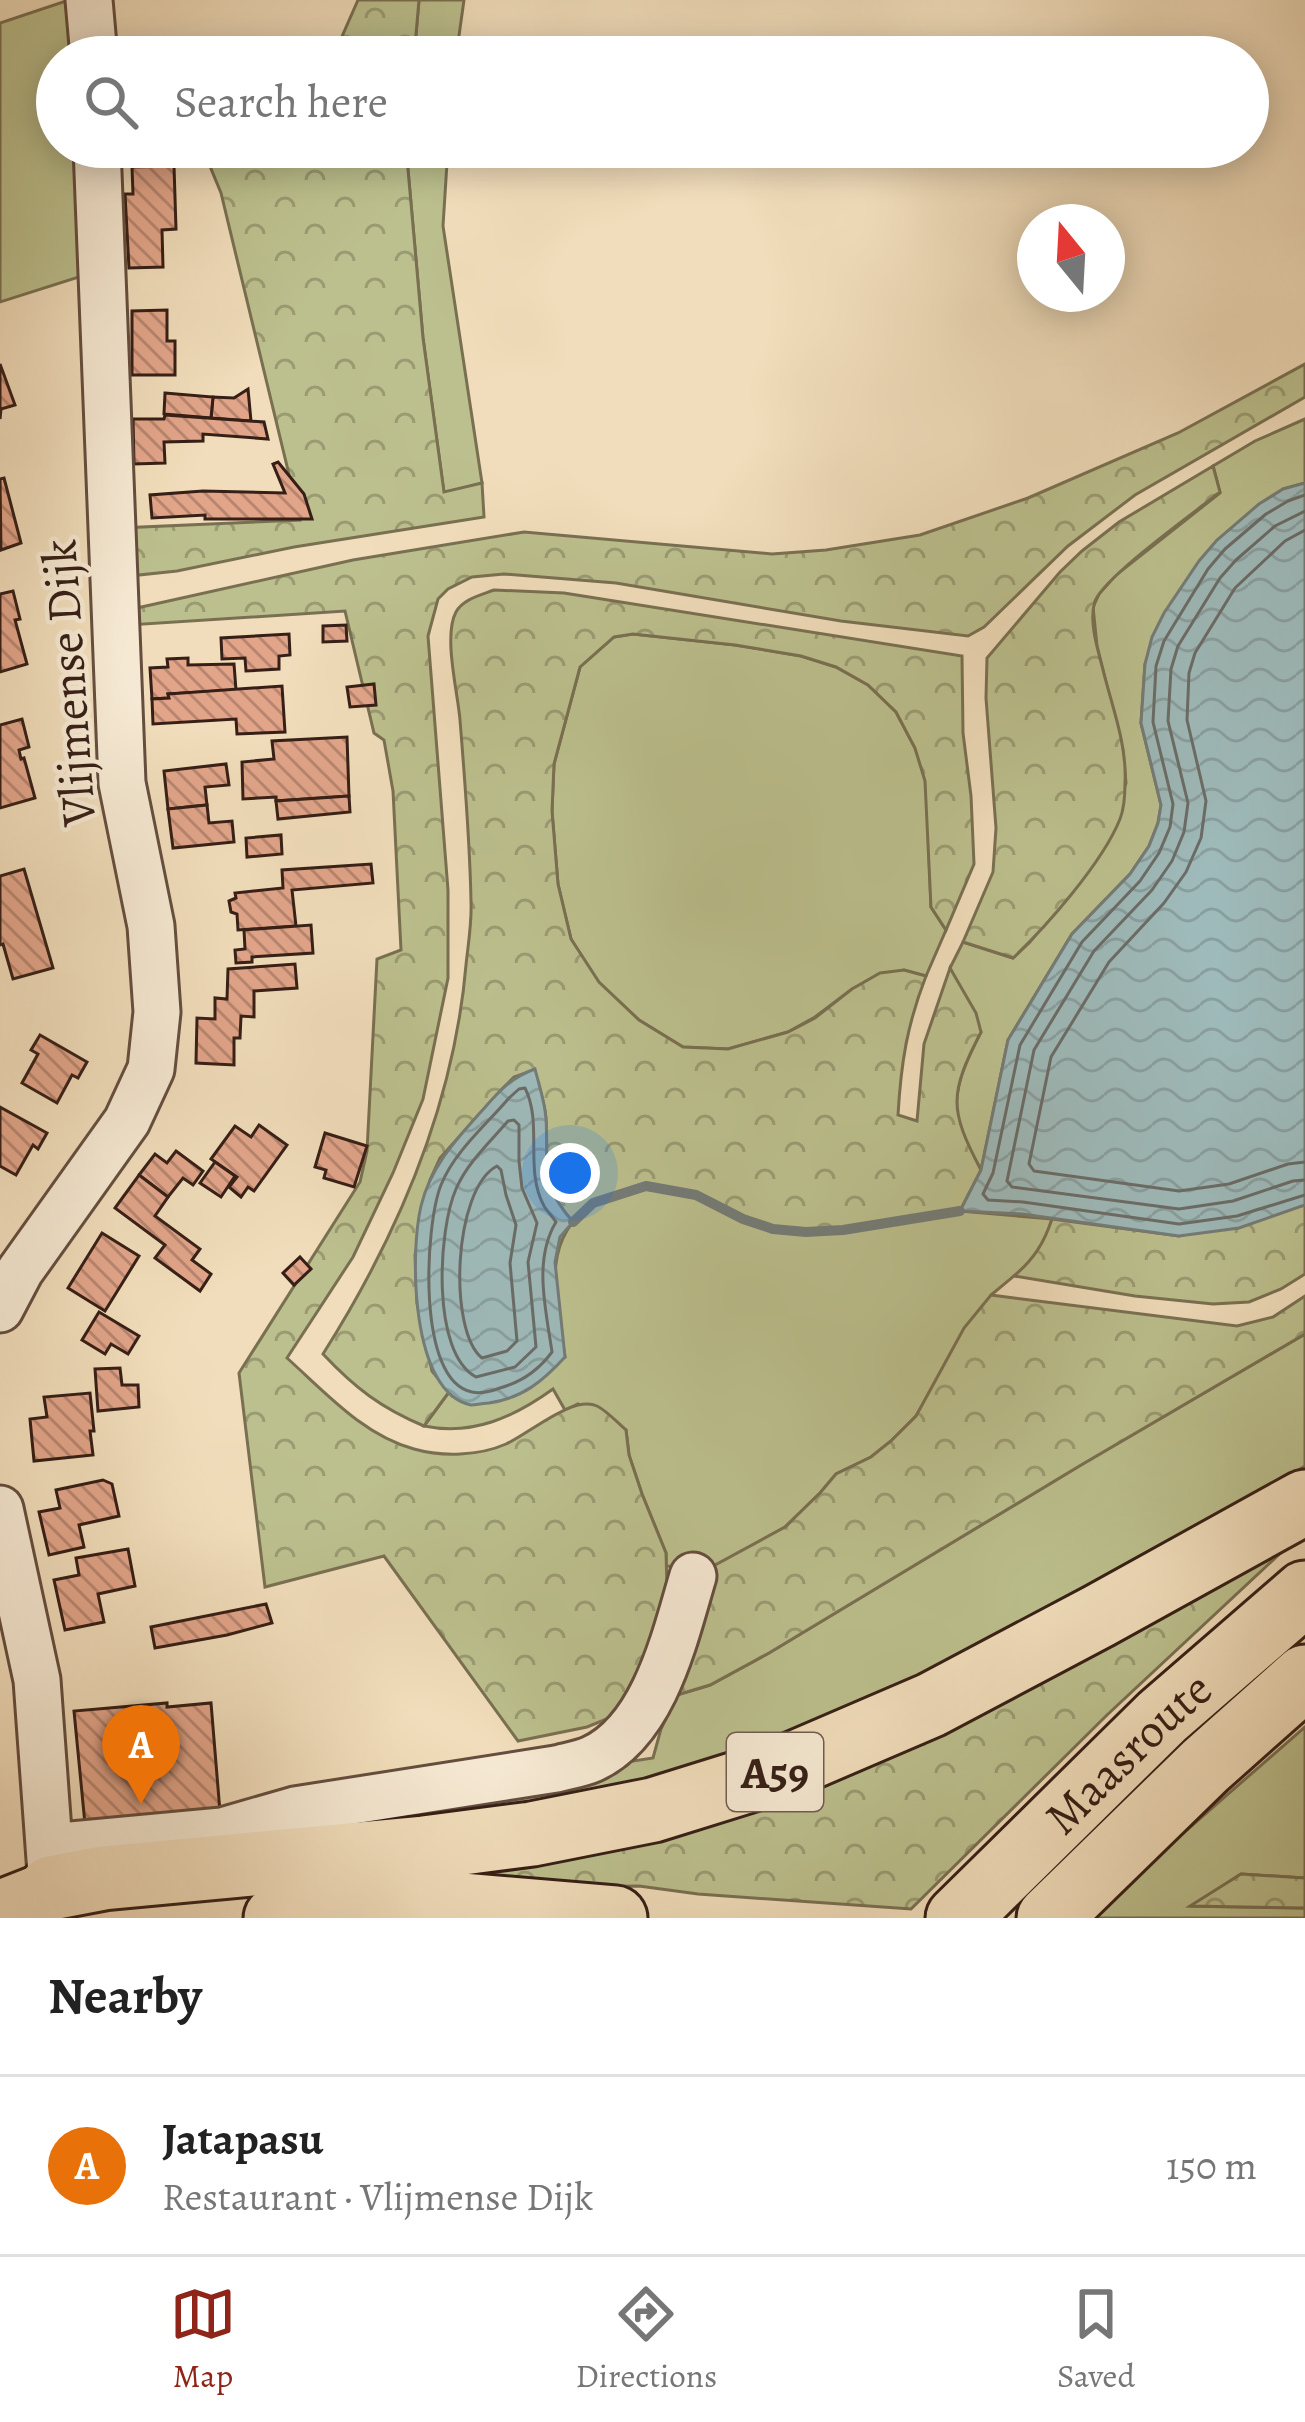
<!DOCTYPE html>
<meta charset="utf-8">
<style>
:root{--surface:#fff;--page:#f6f6f6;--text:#222;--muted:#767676;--line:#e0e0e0;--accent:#8f2418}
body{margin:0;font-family:Alegreya,serif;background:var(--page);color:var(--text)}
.compass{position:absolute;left:1017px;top:204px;width:108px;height:108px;border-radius:50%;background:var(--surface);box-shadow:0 6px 30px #0003;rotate:342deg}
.you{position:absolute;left:570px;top:1173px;width:42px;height:42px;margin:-30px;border:9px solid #fff;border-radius:50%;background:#1a73e8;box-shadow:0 0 0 18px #1a73e833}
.badge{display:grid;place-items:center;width:78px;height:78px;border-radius:50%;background:var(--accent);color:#fff;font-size:39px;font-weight:700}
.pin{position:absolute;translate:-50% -99px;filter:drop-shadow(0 3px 6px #0008)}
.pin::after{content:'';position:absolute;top:63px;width:42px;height:36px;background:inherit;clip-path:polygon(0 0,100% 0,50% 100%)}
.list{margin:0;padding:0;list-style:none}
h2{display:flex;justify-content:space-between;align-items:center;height:156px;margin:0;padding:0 48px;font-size:51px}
h2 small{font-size:39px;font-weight:400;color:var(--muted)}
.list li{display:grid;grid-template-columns:78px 1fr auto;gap:36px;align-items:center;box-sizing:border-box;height:180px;padding:0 48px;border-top:3px solid var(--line)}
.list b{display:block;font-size:45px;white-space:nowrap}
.list p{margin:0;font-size:39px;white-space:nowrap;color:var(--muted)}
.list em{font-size:39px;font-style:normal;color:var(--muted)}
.icon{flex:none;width:66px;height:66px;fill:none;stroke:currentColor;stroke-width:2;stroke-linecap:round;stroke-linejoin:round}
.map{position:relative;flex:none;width:1305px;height:1918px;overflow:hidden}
.search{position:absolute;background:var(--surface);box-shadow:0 6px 30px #0003;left:36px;right:36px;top:36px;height:132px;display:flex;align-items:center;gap:30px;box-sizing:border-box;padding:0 42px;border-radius:66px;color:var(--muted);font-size:45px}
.sheet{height:336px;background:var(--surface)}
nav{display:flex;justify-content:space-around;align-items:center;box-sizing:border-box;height:168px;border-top:3px solid var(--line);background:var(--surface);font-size:33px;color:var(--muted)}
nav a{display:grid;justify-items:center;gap:6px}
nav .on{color:var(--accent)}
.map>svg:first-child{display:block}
</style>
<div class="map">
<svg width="1305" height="1918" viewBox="0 0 1305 1918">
<defs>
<pattern id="forest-crowns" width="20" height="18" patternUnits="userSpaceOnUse" patternTransform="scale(3)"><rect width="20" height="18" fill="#bcc08e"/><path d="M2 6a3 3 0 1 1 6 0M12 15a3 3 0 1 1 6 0" fill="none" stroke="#9a9b73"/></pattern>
<pattern id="water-waves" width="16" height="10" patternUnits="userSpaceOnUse" patternTransform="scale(3)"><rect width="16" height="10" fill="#9ebaba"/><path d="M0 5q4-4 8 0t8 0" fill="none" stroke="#899f9f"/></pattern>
<pattern id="building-back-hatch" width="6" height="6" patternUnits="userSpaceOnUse" patternTransform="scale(3)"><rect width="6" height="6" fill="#e2a58a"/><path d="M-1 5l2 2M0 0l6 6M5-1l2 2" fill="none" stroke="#b88670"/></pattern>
</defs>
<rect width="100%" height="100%" fill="#f1ddbb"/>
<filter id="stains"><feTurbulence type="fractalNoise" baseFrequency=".00167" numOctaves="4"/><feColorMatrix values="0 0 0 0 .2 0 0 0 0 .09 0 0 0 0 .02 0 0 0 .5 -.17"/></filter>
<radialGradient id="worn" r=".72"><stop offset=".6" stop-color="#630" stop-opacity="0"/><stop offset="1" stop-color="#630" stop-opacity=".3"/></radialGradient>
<!-- grass -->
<g fill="#bcc08e" stroke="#797052" stroke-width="3">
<path d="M 69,0 L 72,57 L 57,57 L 57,147 L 77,147 L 80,198 L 79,277 L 0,302 L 0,23 Z"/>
<path d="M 419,0 L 464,0 L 456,57 L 414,57 Z"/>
<path d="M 406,147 L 448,147 L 443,226 L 482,483 L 444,493 L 423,338 Z"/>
<path d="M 1305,419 L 1305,483 L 1283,489 L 1145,664 L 1141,723 L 1161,805 L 1158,823 L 1149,846 L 1130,874 L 1072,934 L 1008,1040 L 981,1170 C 974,1156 963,1141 959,1126 C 950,1093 966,1061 981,1032 L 950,968 L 963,942 L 1013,958 L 1030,942 L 1104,847 L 1126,783 L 1123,750 L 1097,646 L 1093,607 L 1099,594 L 1116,575 L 1220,493 L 1213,466 L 1255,441 Z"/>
<path d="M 633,634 L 735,645 L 801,656 L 836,667 L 868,685 L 896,712 L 915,748 L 926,781 L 931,907 L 946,930 L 926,976 L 904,970 L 852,989 L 815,1017 L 788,1032 L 728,1049 L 683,1047 L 639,1020 L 598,982 L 571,939 L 558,884 L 552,811 L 554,764 L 580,667 L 614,637 Z"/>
<path d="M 646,1186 L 696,1195 L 743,1219 L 843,1230 L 960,1211 L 1052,1219 L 1046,1238 L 1032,1261 L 991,1295 L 916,1416 L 891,1441 L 871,1457 L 836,1474 L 820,1493 L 785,1527 L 745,1550 L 706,1570 L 666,1566 L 666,1553 L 642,1494 L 629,1455 L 626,1430 L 578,1404 L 565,1410 L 553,1389 C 514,1417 473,1436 424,1426 L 449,1392 L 452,1396 L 565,1357 C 557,1303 538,1242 591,1205 C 605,1195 629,1192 646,1186 Z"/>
<path d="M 1305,1334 L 1305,1466 L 1021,1636 L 827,1728 L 623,1786 L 415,1823 L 305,1827 L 543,1775 L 653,1758 L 661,1729 L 677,1695 L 710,1685 L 769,1653 L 1081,1465 Z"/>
<path d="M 1305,1727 L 1305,1878 L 1241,1874 L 1193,1906 L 1305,1908 L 1305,1918 L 1094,1918 L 1173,1842 Z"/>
</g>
<!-- forest -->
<g fill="url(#forest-crowns)" stroke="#797052" stroke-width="3">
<path d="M 358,0 L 419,0 L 414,57 L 333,57 Z"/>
<path d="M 202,147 L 406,147 L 423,338 L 444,492 L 482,483 L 484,517 L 294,547 L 177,571 L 129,576 L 120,528 L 300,520 L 221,193 Z"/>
<path d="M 1305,364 L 1305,397 L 1135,495 L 1068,546 L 984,627 L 968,636 L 841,621 L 616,583 L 504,574 L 472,577 L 448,589 L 438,599 L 428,636 L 448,890 L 448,978 L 423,1099 L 393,1173 L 353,1257 L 287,1358 C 326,1393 363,1435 414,1449 C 442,1457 479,1456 506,1444 C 529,1434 572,1395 597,1406 C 607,1411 618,1423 626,1430 L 629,1455 L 642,1494 L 666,1553 L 667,1588 L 657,1651 L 619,1714 L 587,1727 L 518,1741 L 384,1556 L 265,1587 L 239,1373 L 360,1182 L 367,1151 L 377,959 L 401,950 L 393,791 L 384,740 L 374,733 L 345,611 L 129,625 L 128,610 L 353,560 L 524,532 L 772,554 L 826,550 L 920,535 L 1028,498 L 1178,433 Z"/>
<path d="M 1213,466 L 1220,492 C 1194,513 1105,576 1095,601 C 1088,622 1099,653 1104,674 C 1113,709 1127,746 1125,783 C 1125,794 1124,809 1120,819 C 1103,862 1046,927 1013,958 L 963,942 L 993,872 L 996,828 L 986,698 L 987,658 L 1060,572 L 1082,551 L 1119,522 Z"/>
<path d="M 494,590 L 564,593 L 962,656 L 963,733 L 971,796 L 974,864 L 946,930 L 931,907 L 925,781 L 915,748 L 896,712 L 868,685 L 836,667 L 801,656 L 735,645 L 633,634 L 614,637 L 580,667 L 554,764 L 552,811 L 558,884 L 571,939 L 599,982 L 639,1020 L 683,1047 L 728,1049 L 788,1032 L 815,1018 L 852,989 L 880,973 L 904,970 L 926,976 C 907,1025 901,1063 898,1115 L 917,1121 L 924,1044 L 950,968 L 976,1013 L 981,1032 C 949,1094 949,1109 981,1170 L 960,1211 L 843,1230 L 806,1232 L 773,1229 L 743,1219 L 696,1195 L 646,1186 L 593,1203 L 573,1222 C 538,1182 549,1167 546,1119 C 545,1102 538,1085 534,1070 L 514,1077 L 501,1090 L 440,1158 L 430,1180 L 415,1255 L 417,1303 L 432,1371 L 449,1392 L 424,1426 C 381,1408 355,1388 323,1354 C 397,1237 454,1105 466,965 C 468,945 472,923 471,902 C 470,842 465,781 460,720 C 458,693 443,636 456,612 C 463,599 481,595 494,590 Z"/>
<path d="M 1305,1205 L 1305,1274 L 1281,1289 L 1249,1302 L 1213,1304 L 1135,1296 L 1014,1276 C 1034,1259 1044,1243 1052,1219 L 1179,1236 Z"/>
<path d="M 991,1295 L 1237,1326 L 1273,1317 L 1305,1296 L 1305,1334 L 1081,1465 L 769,1653 L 710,1685 L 677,1695 L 698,1639 L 706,1570 L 785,1527 L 820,1493 L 836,1474 L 871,1457 L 891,1441 L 916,1416 L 964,1328 Z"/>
<path d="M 1287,1547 L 1107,1715 L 911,1909 L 698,1894 L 639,1886 L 478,1888 L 477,1852 Z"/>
<path d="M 1241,1874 L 1305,1878 L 1305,1908 L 1190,1906 Z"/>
</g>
<!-- water -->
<g fill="url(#water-waves)" stroke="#747c78" stroke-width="3">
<path d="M 1305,483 L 1305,1205 L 1239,1228 L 1179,1236 L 1022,1214 L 960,1211 L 981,1170 L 1008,1040 L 1072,934 L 1130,874 L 1149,846 L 1158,823 L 1161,805 L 1141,723 L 1145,664 L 1152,637 L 1164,613 L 1199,561 L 1217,540 L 1259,504 L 1283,489 Z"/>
<path d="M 535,1069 C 539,1085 545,1102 546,1119 C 549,1167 538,1182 573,1222 L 560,1237 L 555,1262 L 565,1357 C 543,1381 523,1398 489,1403 C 486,1403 474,1405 471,1405 C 410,1393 410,1252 421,1206 C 430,1168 454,1142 479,1114 C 497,1094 509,1078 535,1069 Z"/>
</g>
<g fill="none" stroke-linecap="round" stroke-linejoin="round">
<!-- shore -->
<g stroke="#6a6c68" stroke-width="3">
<path d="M 1305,495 L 1288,501 L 1266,514 L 1225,549 L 1208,569 L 1164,641 L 1156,666 L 1153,722 L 1173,804 L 1170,827 L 1159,853 L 1140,881 L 1082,942 L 1020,1045 L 993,1173 L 983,1194 L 988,1200 L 1023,1202 L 1179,1224 L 1237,1216 L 1305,1195"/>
<path d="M 1305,511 L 1275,526 L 1236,560 L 1220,578 L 1178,646 L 1171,669 L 1168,721 L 1188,803 L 1184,832 L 1172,861 L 1152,890 L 1094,951 L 1034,1050 L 1007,1181 L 1012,1187 L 1179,1209 L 1233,1201 L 1293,1181 L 1305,1180"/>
<path d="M 1305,530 L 1285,541 L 1235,588 L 1195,653 L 1189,673 L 1187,720 L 1206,801 L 1201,838 L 1186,872 L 1164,903 L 1109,962 L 1051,1057 L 1029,1164 L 1034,1171 L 1179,1191 L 1229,1184 L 1288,1164 L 1305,1162"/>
<path d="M 525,1088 C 543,1124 524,1169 544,1206 C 547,1211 552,1216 556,1222 C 533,1260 546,1310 552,1352 C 538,1371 522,1382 500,1388 C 492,1391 480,1394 472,1392 C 416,1381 425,1225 441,1185 C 454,1152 486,1125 509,1098 L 519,1089 Z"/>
<path d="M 514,1120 L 519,1125 L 519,1161 L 522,1188 L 537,1223 L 528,1262 L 536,1347 L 515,1367 L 476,1377 C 431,1353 438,1230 456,1189 C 467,1163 490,1142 508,1121 Z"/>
<path d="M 497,1166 L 501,1170 L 506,1195 L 516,1225 L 510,1263 L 517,1341 L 507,1351 L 482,1358 C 448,1331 453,1189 497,1166 Z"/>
</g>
<!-- stream -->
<path stroke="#747c78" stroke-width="10" d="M 573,1222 L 593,1203 L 646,1186 L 696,1195 L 743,1219 L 773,1229 L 806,1232 L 843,1230 L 960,1211"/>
</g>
<!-- building -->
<g fill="url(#building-back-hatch)" stroke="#361f16" stroke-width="3">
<path d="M 174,166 L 176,229 L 162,230 L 163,267 L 129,268 L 125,194 L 133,194 L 132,167 Z"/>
<path d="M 167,310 L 167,341 L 175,341 L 175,375 L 132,375 L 132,311 Z"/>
<path d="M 0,364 L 15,405 L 1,409 L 0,419 Z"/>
<path d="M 248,389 L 251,421 L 211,418 L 213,397 L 234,398 Z"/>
<path d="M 165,393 L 213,397 L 211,418 L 164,414 Z"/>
<path d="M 165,415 L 264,422 L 268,439 L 203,434 L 203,441 L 164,442 L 165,463 L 134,464 L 133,419 L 164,419 Z"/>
<path d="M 278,462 L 304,494 L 312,519 L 205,519 L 205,515 L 152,518 L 150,495 L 203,491 L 285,493 L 273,464 Z"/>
<path d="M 4,478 L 21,543 L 1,550 L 0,479 Z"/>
<path d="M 13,591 L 20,619 L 15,620 L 27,664 L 0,672 L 0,594 Z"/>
<path d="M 346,625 L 347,641 L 323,642 L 323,626 Z"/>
<path d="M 289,634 L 290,655 L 279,656 L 279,669 L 246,671 L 245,658 L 222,659 L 221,638 Z"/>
<path d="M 188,658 L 188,665 L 234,664 L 236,690 L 168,694 L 169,698 L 152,699 L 150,668 L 168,667 L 167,659 Z"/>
<path d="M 374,684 L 376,705 L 350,707 L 347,687 Z"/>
<path d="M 282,686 L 285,732 L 237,734 L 236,719 L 153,724 L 152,699 L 169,698 L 168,694 Z"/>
<path d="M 22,719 L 29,747 L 19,750 L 21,759 L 24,758 L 35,798 L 0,808 L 0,725 Z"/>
<path d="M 347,737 L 349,796 L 276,801 L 276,797 L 243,799 L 242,762 L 274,759 L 272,741 Z"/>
<path d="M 226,764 L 229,785 L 205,787 L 207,805 L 168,809 L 164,771 Z"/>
<path d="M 349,796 L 350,812 L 278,819 L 276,801 Z"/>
<path d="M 207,805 L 209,823 L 232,821 L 234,842 L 173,848 L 168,809 Z"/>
<path d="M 281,835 L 282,854 L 247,857 L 246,838 Z"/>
<path d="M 371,864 L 373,883 L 292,890 L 296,926 L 238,930 L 237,914 L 231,912 L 229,901 L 236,898 L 235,893 L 283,888 L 282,870 Z"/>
<path d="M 24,869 L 53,968 L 13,979 L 3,944 L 0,945 L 0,876 Z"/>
<path d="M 311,925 L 313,953 L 252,957 L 252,962 L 236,963 L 235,950 L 245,949 L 244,930 Z"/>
<path d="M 295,964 L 297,988 L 254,991 L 254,1017 L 241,1016 L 240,1038 L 234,1038 L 234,1065 L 196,1063 L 197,1018 L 215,1019 L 215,998 L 227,999 L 228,969 Z"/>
<path d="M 40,1035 L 87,1062 L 78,1078 L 72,1075 L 57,1103 L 22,1083 L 38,1054 L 31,1050 Z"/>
<path d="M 0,1107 L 47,1133 L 38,1149 L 33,1145 L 16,1175 L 0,1166 Z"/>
<path d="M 259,1125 L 287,1145 L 254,1191 L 248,1187 L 241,1197 L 229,1187 L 237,1177 L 211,1159 L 235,1126 L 251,1137 Z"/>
<path d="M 325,1133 L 367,1146 L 354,1187 L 324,1178 L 326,1170 L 315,1167 Z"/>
<path d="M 176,1151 L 203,1171 L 193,1185 L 183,1178 L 168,1197 L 139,1175 L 155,1154 L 167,1163 Z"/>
<path d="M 215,1162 L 235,1176 L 221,1197 L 200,1183 Z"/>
<path d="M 139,1175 L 168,1197 L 155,1216 L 200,1249 L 192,1260 L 211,1274 L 200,1291 L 155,1258 L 165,1245 L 115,1208 Z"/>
<path d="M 102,1233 L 139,1256 L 105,1311 L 68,1288 Z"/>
<path d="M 300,1257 L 311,1269 L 294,1285 L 283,1273 Z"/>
<path d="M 99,1312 L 139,1336 L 128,1354 L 111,1344 L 105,1354 L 82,1340 Z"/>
<path d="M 120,1368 L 122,1385 L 138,1385 L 139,1407 L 98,1411 L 95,1369 Z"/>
<path d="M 90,1393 L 94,1431 L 90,1431 L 93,1455 L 34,1461 L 30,1419 L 47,1417 L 44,1397 Z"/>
<path d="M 103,1480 L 112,1484 L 119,1516 L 79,1525 L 84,1547 L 49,1555 L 39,1512 L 60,1508 L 56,1490 Z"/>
<path d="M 128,1549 L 135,1586 L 98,1594 L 104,1622 L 65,1630 L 54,1580 L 79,1575 L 76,1558 Z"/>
<path d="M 266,1604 L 272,1623 L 227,1635 L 155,1648 L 151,1627 Z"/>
<path d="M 167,1703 L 167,1707 L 211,1703 L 220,1812 L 85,1824 L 74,1711 Z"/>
</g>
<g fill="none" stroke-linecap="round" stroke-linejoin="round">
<defs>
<g id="minor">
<path d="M 89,0 L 94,57"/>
<path d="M 0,1309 L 20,1271 L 127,1121 L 151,1069 L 157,1012 L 151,926 L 122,783 L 97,147"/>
<path d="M 0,1509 L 37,1680 L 51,1873"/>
<path d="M 50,1847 L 222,1831 L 295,1810 L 556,1769 C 567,1766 581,1764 592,1759 C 655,1730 675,1636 693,1576"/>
</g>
<path id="major" d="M 0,1908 L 51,1888"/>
<g id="highway">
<path d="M 51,1888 L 103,1878 L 424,1848 L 532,1834 L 653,1810 L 775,1772 L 931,1705 L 1099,1616 L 1305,1502"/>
<path d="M 276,1918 L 396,1907 L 461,1905 L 615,1918"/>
<path id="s1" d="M 958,1918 L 1162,1717 L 1305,1593"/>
<path d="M 1049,1918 L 1205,1766 L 1305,1677"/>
</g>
</defs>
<!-- minor casing -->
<use href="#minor" stroke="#654e3f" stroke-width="51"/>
<!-- major casing -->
<use href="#major" stroke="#361f16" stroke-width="60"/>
<!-- highway casing -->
<use href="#highway" stroke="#361f16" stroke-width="69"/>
<!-- minor -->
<use href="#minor" stroke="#f6e9d3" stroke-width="45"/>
<!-- major -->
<use href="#major" stroke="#f1ddbb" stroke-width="54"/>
<!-- highway -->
<use href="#highway" stroke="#f1ddbb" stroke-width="63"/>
</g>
<g text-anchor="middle" stroke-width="9" stroke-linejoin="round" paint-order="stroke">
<!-- shield labels -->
<rect fill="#f6e9d3" stroke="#705c4f" stroke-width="3" x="727" y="1733" width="96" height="78" rx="9"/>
<g font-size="45" font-weight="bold" fill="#361f16">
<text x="775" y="1788">A59</text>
</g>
<!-- street labels -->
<g font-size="48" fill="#361f16" stroke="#f6e9d3">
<text transform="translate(68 683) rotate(-94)" y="17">Vlijmense Dijk</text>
<text dy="17" stroke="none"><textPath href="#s1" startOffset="237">Maasroute</textPath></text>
</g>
</g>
<rect width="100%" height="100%" filter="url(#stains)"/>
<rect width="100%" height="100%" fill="url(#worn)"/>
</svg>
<svg class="compass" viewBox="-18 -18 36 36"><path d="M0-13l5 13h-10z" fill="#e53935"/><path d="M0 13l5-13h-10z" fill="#767676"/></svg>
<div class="you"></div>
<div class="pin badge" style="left:141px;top:1804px;background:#e8710a">A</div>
<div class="search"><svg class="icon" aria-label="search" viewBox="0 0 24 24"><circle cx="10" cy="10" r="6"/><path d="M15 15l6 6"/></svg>Search here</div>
</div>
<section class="sheet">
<h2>Nearby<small></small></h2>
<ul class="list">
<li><span class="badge" style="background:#e8710a">A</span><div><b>Jatapasu</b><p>Restaurant · Vlijmense Dijk</p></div><em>150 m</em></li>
</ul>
</section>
<nav>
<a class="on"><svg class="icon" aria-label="map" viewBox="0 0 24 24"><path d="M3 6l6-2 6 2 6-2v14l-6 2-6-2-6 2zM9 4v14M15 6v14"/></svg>Map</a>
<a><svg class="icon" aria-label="directions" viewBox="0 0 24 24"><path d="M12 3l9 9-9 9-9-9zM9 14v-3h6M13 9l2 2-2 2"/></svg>Directions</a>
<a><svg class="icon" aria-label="saved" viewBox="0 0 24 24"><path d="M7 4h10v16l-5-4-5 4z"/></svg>Saved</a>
</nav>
